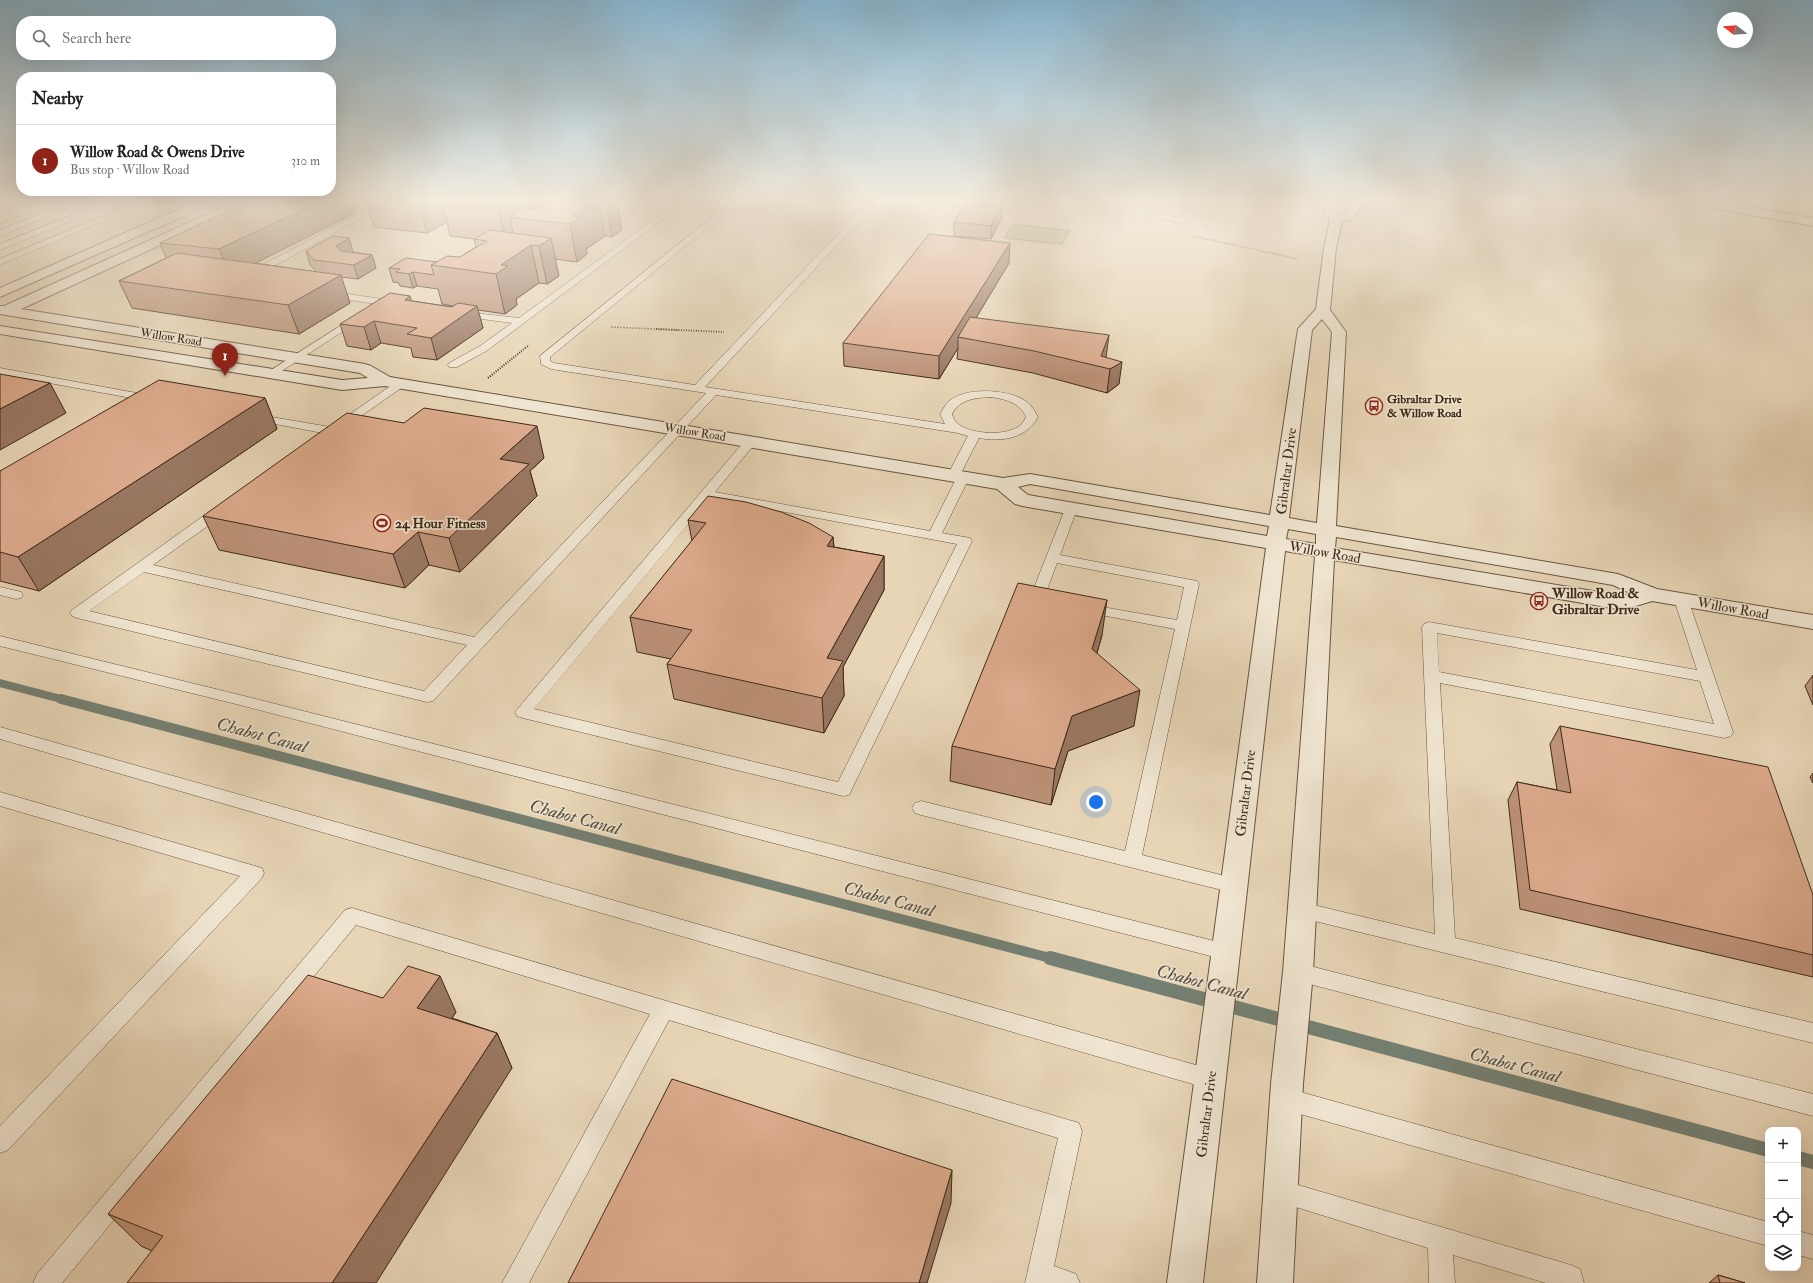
<!DOCTYPE html>
<meta charset="utf-8">
<style>
:root{--surface:#fff;--page:#f2f2f2;--text:#222;--muted:#767676;--line:#e0e0e0;--accent:#8f2418}
body{margin:0;font-family:"IM FELL Double Pica",serif;background:var(--page);color:var(--text)}
.controls{position:absolute;right:12px;bottom:12px;display:grid;overflow:hidden;border-radius:8px;box-shadow:0 4px 16px #0002}
.controls button{width:36px;height:36px;display:grid;place-items:center;padding:0;border:0;border-bottom:1px solid var(--line);background:var(--surface);color:var(--text);font:20px sans-serif}
.compass{position:absolute;left:1717px;top:12px;width:36px;height:36px;border-radius:50%;background:var(--surface);box-shadow:0 4px 16px #0002;rotate:287deg}
.you{position:absolute;left:1096px;top:802px;width:14px;height:14px;margin:-10px;border:3px solid #fff;border-radius:50%;background:#1a73e8;box-shadow:0 0 0 6px #1a73e833}
.badge{display:grid;place-items:center;width:26px;height:26px;border-radius:50%;background:var(--accent);color:#fff;font-size:13px;font-weight:700}
.pin{position:absolute;translate:-50% -33px;filter:drop-shadow(0 1px 2px #0008)}
.pin::after{content:'';position:absolute;top:21px;width:14px;height:12px;background:inherit;clip-path:polygon(0 0,100% 0,50% 100%)}
.list{margin:0;padding:0;list-style:none}
h2{display:flex;justify-content:space-between;align-items:center;height:52px;margin:0;padding:0 16px;font-size:17px}
h2 small{font-size:13px;font-weight:400;color:var(--muted)}
.list li{display:grid;grid-template-columns:26px 1fr auto;gap:12px;align-items:center;box-sizing:border-box;height:72px;padding:0 16px;border-top:1px solid var(--line)}
.list b{display:block;font-size:15px;white-space:nowrap}
.list p{margin:0;font-size:13px;white-space:nowrap;color:var(--muted)}
.list em{font-size:13px;font-style:normal;color:var(--muted)}
.icon{flex:none;width:22px;height:22px;fill:none;stroke:currentColor;stroke-width:2;stroke-linecap:round;stroke-linejoin:round}
.map{position:relative;flex:none;width:1813px;height:1283px;overflow:hidden}
.search{position:absolute;background:var(--surface);box-shadow:0 4px 16px #0002;left:16px;top:16px;width:320px;height:44px;display:flex;align-items:center;gap:10px;box-sizing:border-box;padding:0 14px;border-radius:16px;color:var(--muted);font-size:15px}
.panel{position:absolute;background:var(--surface);box-shadow:0 4px 16px #0002;left:16px;top:72px;width:320px;height:124px;border-radius:16px}
.map>svg:first-child{display:block}
</style>
<div class="map">
<svg width="1813" height="1283" viewBox="0 0 1813 1283">
<rect width="100%" height="100%" fill="#e7d5b6"/>
<filter id="stains"><feTurbulence type="fractalNoise" baseFrequency=".005" numOctaves="4"/><feColorMatrix values="0 0 0 0 .2 0 0 0 0 .09 0 0 0 0 .02 0 0 0 .5 -.17"/></filter>
<radialGradient id="worn" r=".72"><stop offset=".6" stop-color="#630" stop-opacity="0"/><stop offset="1" stop-color="#630" stop-opacity=".3"/></radialGradient>
<!-- green -->
<path fill="#b7bd8d" stroke="#7b7452" d="M 1013,224 L 1070,231 L 1062,244 L 1004,238 Z"/>
<g fill="none" stroke-linecap="round" stroke-linejoin="round">
<!-- stream-far2 -->
<path stroke="#748073" stroke-width="8" d="M 0,683 L 65,700"/>
<!-- stream-far1 -->
<path stroke="#748073" stroke-width="10" d="M 61,699 L 1054,959"/>
<!-- stream -->
<g stroke="#748073" stroke-width="14">
<path d="M 1050,958 L 1768,1150"/>
<path d="M 1798,1158 L 1813,1162"/>
</g>
<defs>
<g id="service">
<path d="M 79,199 L 90,199 L 0,236 L 0,230 Z"/>
<path d="M 112,199 L 123,199 L 0,250 L 0,244 Z"/>
<path d="M 144,199 L 155,199 L 0,265 L 0,259 Z"/>
<path d="M 315,199 L 339,199 L 379,203 L 387,199 L 397,199 L 254,277 L 248,277 L 246,275 L 248,273 L 371,207 L 319,201 Z"/>
<path d="M 571,199 L 595,199 L 670,207 L 681,199 L 690,199 L 488,350 L 457,367 L 449,367 L 448,365 L 449,363 L 480,346 L 512,323 L 459,316 L 456,315 L 454,313 L 456,311 L 519,318 L 664,212 L 575,201 Z"/>
<path d="M 734,199 L 743,199 L 550,357 L 550,361 L 554,363 L 695,385 L 869,201 L 864,201 L 863,199 L 932,199 L 928,201 L 878,201 L 705,387 L 945,424 L 940,414 C 943,409 945,405 949,401 C 966,387 1006,389 1024,400 C 1031,404 1034,410 1038,417 C 1026,439 1002,442 979,438 L 960,475 L 967,475 L 969,478 L 942,533 L 970,538 L 972,541 L 849,795 L 843,796 L 523,718 L 517,716 L 515,712 L 747,438 L 755,438 L 757,441 L 715,492 L 930,531 L 956,479 L 949,479 L 947,476 L 968,436 L 958,433 L 716,395 L 433,701 L 427,702 L 77,618 L 72,616 L 70,613 L 72,610 L 216,507 L 226,507 L 227,510 L 226,513 L 153,565 L 474,637 L 706,393 L 551,369 L 541,364 L 540,356 ZM 990,397 C 1005,399 1019,402 1026,417 C 1024,421 1021,426 1016,428 C 1002,436 967,434 956,422 C 954,420 953,417 952,414 C 960,399 975,398 990,397 ZM 710,498 L 957,544 L 838,782 L 534,709 ZM 144,572 L 467,645 L 424,691 L 89,611 Z"/>
<path d="M 969,199 L 979,199 L 986,202 L 989,214 L 988,216 L 982,216 L 979,205 Z"/>
<path d="M 1085,199 L 1099,199 L 1181,218 L 1206,199 L 1215,199 L 1183,224 L 1086,201 Z"/>
<path d="M 1157,199 L 1175,199 L 1178,201 L 1174,203 L 1158,201 Z"/>
<path d="M 1732,199 L 1740,199 L 1733,210 L 1727,210 L 1726,208 Z"/>
<path d="M 23,201 L 35,202 L 39,204 L 35,210 L 0,223 L 0,217 L 29,206 L 23,205 L 0,209 L 0,205 Z"/>
<path d="M 328,291 L 395,301 L 400,304 L 395,307 L 325,296 L 323,294 Z"/>
<path d="M 359,314 L 362,315 L 364,317 L 362,319 L 274,376 L 266,376 L 265,374 Z"/>
<path d="M 0,368 L 153,396 L 159,399 L 153,402 L 0,374 Z"/>
<path d="M 400,381 L 405,384 L 404,386 L 344,428 L 337,429 L 339,431 L 337,433 L 333,435 L 254,420 L 248,417 L 254,414 L 336,428 L 334,426 L 336,424 L 396,382 Z"/>
<path d="M 1071,505 L 1076,506 L 1077,509 L 1060,555 L 1192,580 L 1197,581 L 1199,584 L 1142,855 L 1241,880 L 1243,885 L 1241,890 L 1234,893 L 921,815 L 915,813 L 912,808 L 915,803 L 921,801 L 1125,851 L 1175,629 L 1085,612 L 1080,611 L 1078,608 L 1080,605 L 1085,604 L 1177,620 L 1184,587 L 1057,563 L 1045,595 L 1051,597 L 1053,600 L 1051,603 L 1046,604 L 1032,601 L 1030,598 L 1065,509 L 1066,506 Z"/>
<path d="M 0,587 L 21,592 L 23,595 L 21,598 L 16,599 L 0,595 Z"/>
<path d="M 1681,595 L 1686,596 L 1688,599 L 1733,732 L 1731,736 L 1725,738 L 1440,683 L 1455,938 L 1813,1023 L 1813,1043 L 1294,916 L 1291,910 L 1294,904 L 1301,902 L 1435,934 L 1422,627 L 1424,624 L 1429,622 L 1697,670 L 1674,599 L 1676,596 ZM 1437,633 L 1700,681 L 1714,724 L 1439,672 Z"/>
<path d="M 0,636 L 236,694 L 1226,944 L 1233,946 L 1236,952 L 1233,958 L 1226,960 L 236,704 L 0,646 Z"/>
<path d="M 0,727 L 1210,1069 L 1218,1072 L 1221,1079 L 1218,1086 L 1210,1089 L 0,739 Z"/>
<path d="M 0,792 L 255,866 L 262,868 L 264,873 L 262,878 L 8,1150 L 0,1153 L 0,1126 L 240,876 L 0,806 Z"/>
<path d="M 352,908 L 1079,1123 L 1082,1131 L 1054,1266 L 1076,1274 L 1080,1283 L 1025,1283 L 1058,1138 L 669,1020 L 529,1283 L 502,1283 L 650,1014 L 356,925 L 62,1283 L 33,1283 L 37,1274 L 345,910 Z"/>
<path d="M 1298,963 L 1813,1094 L 1813,1116 L 1298,981 L 1291,978 L 1288,972 L 1291,966 Z"/>
<path d="M 1286,1088 L 1768,1222 L 1768,1246 L 1286,1110 L 1278,1106 L 1275,1099 L 1278,1092 Z"/>
<path d="M 1281,1180 L 1571,1265 L 1580,1269 L 1584,1283 L 1546,1283 L 1453,1255 L 1455,1283 L 1429,1283 L 1428,1248 L 1273,1200 L 1269,1192 L 1273,1184 Z"/>
<path d="M 1798,1231 L 1813,1235 L 1813,1259 L 1798,1255 Z"/>
</g>
<g id="tertiary">
<path d="M 202,199 L 218,199 L 216,202 L 0,297 L 0,288 Z"/>
<path d="M 241,199 L 256,199 L 254,202 L 21,309 L 365,364 L 371,366 L 390,377 L 1003,478 L 1030,474 L 1270,515 L 1298,329 L 1316,309 L 1324,248 L 1330,219 L 1324,211 L 1332,199 L 1344,199 L 1336,211 L 1339,215 L 1344,213 L 1353,199 L 1365,199 L 1353,219 L 1342,221 L 1336,248 L 1330,310 L 1346,332 L 1336,526 L 1618,574 L 1657,589 L 1813,615 L 1813,629 L 1652,601 L 1623,610 L 1334,560 L 1313,972 L 1303,1084 L 1293,1283 L 1257,1283 L 1271,1084 L 1283,972 L 1315,556 L 1285,551 L 1203,1283 L 1167,1283 L 1266,548 L 1022,506 L 1015,504 L 997,489 L 385,386 L 342,390 L 0,334 L 0,326 L 342,380 L 368,378 L 360,373 L 0,314 L 0,306 L 4,306 ZM 1322,319 L 1332,332 L 1317,523 L 1289,518 L 1312,330 ZM 1030,484 L 1269,526 L 1267,536 L 1028,495 L 1018,487 ZM 1288,529 L 1316,534 L 1316,544 L 1286,539 ZM 1336,537 L 1613,585 L 1632,594 L 1623,596 L 1335,548 Z"/>
</g>
<path id="secondary" d="M 1677,199 L 1702,199 L 1813,218 L 1813,226 L 1683,203 Z"/>
</defs>
<!-- service casing -->
<use href="#service" stroke="#695640" stroke-width="1"/>
<!-- tertiary casing -->
<use href="#tertiary" stroke="#695640" stroke-width="2"/>
<!-- secondary casing -->
<use href="#secondary" stroke="#3f2b18" stroke-width="2"/>
<!-- path-far1 -->
<g stroke="#3f2b18" stroke-width="1.5" stroke-dasharray="0.5 1" stroke-linecap="butt">
<path d="M 1025,199 L 1073,209"/>
<path d="M 1193,236 L 1298,259"/>
<path d="M 611,327 L 678,330"/>
</g>
<!-- path -->
<g stroke="#3f2b18" stroke-width="2" stroke-dasharray="1 1.5" stroke-linecap="butt">
<path d="M 656,329 L 724,332"/>
<path d="M 488,378 L 529,345"/>
</g>
<!-- service -->
<use href="#service" fill="#efe4d0" fill-rule="evenodd"/>
<!-- tertiary -->
<use href="#tertiary" fill="#efe4d0" fill-rule="evenodd"/>
<!-- secondary -->
<use href="#secondary" fill="#efe4d0" fill-rule="evenodd"/>
</g>
<!-- wall -->
<g fill="#bd9278" stroke="#3f2b18">
<path d="M 365,199 L 617,199 L 622,230 L 612,237 L 605,236 L 586,249 L 587,254 L 577,262 L 555,259 L 559,276 L 547,284 L 539,283 L 516,299 L 517,305 L 505,314 L 478,310 L 483,328 L 437,360 L 413,357 L 411,348 L 381,343 L 371,350 L 347,346 L 340,324 L 412,301 L 452,307 L 453,306 L 442,304 L 438,289 L 417,286 L 413,288 L 400,286 L 399,283 L 393,282 L 389,268 L 437,262 L 460,257 L 476,247 L 474,239 L 475,239 L 450,236 L 447,222 L 427,233 L 374,227 Z"/>
<path d="M 355,213 L 255,263 L 317,272 L 310,265 L 306,251 L 349,238 L 353,252 L 372,255 L 376,268 L 358,279 L 341,277 L 350,303 L 299,334 L 132,308 L 119,281 L 166,258 L 160,243 Z"/>
<path d="M 1002,218 L 991,239 L 954,236 L 954,222 Z"/>
<path d="M 1009,263 L 976,318 L 1106,357 L 1119,384 L 1107,393 L 1033,373 L 957,359 L 958,348 L 939,379 L 844,366 L 843,343 Z"/>
<path d="M 265,398 L 277,429 L 39,591 L 0,581 L 0,471 Z"/>
<path d="M 544,458 L 530,471 L 537,496 L 460,572 L 429,565 L 405,588 L 219,550 L 203,516 Z"/>
<path d="M 688,520 L 833,537 L 834,547 L 884,556 L 884,590 L 843,667 L 844,696 L 824,733 L 674,699 L 667,664 L 671,659 L 637,652 L 630,617 L 692,541 Z"/>
<path d="M 1102,635 L 1097,653 L 1134,726 L 1068,751 L 1051,805 L 950,781 L 952,746 Z"/>
<path d="M 1813,675 L 1813,705 L 1805,686 Z"/>
<path d="M 1560,726 L 1813,895 L 1813,977 L 1520,909 L 1508,800 L 1517,782 L 1557,790 L 1550,744 Z"/>
<path d="M 1813,773 L 1813,783 L 1810,777 Z"/>
<path d="M 383,998 L 456,1012 L 452,1018 L 497,1033 L 512,1068 L 152,1251 L 141,1246 L 108,1214 Z"/>
<path d="M 1718,1275 L 1745,1283 L 1709,1283 Z"/>
</g>
<!-- shaded-wall -->
<g fill="#9a7762" stroke="#3f2b18">
<path d="M 325,199 L 351,199 L 355,213 L 230,276 L 219,249 Z"/>
<path d="M 418,199 L 467,199 L 441,200 L 447,222 L 427,233 Z"/>
<path d="M 510,199 L 541,199 L 544,214 L 510,217 L 514,238 L 506,243 L 498,206 Z"/>
<path d="M 609,199 L 617,199 L 622,230 L 612,237 L 606,201 Z"/>
<path d="M 598,200 L 605,236 L 586,249 L 587,254 L 577,262 L 570,224 L 573,216 Z"/>
<path d="M 1002,205 L 1002,218 L 991,239 L 991,226 Z"/>
<path d="M 349,238 L 353,252 L 340,259 L 336,246 Z"/>
<path d="M 551,238 L 559,276 L 547,284 L 539,246 Z"/>
<path d="M 1010,243 L 1009,263 L 964,338 L 958,337 L 958,348 L 939,379 L 939,356 Z"/>
<path d="M 531,245 L 539,283 L 516,299 L 517,305 L 505,314 L 496,274 L 501,265 Z"/>
<path d="M 372,255 L 376,268 L 358,279 L 354,265 Z"/>
<path d="M 413,272 L 417,286 L 413,288 L 409,274 Z"/>
<path d="M 341,275 L 350,303 L 299,334 L 288,305 Z"/>
<path d="M 410,296 L 417,317 L 405,300 Z"/>
<path d="M 477,306 L 483,328 L 437,360 L 431,338 Z"/>
<path d="M 374,321 L 381,343 L 371,350 L 364,327 Z"/>
<path d="M 1109,335 L 1106,358 L 1101,356 Z"/>
<path d="M 1122,362 L 1119,384 L 1107,393 L 1110,369 Z"/>
<path d="M 50,383 L 66,413 L 0,450 L 0,409 Z"/>
<path d="M 265,398 L 277,429 L 39,591 L 18,557 Z"/>
<path d="M 537,426 L 544,458 L 530,471 L 537,496 L 460,572 L 449,538 L 500,459 Z"/>
<path d="M 418,532 L 429,565 L 405,588 L 393,554 Z"/>
<path d="M 833,537 L 835,571 L 827,546 Z"/>
<path d="M 884,556 L 884,590 L 843,667 L 844,696 L 824,733 L 822,698 L 827,658 Z"/>
<path d="M 1107,600 L 1102,635 L 1088,684 L 1092,649 Z"/>
<path d="M 1140,690 L 1134,726 L 1068,751 L 1051,805 L 1055,769 L 1072,716 Z"/>
<path d="M 440,976 L 456,1012 L 435,1043 L 417,1008 Z"/>
<path d="M 497,1033 L 512,1068 L 376,1283 L 332,1283 Z"/>
<path d="M 952,1170 L 951,1203 L 927,1283 L 919,1283 Z"/>
</g>
<!-- building -->
<g fill="#dcaa8c" stroke="#3f2b18">
<path d="M 253,199 L 325,199 L 219,249 L 160,243 Z"/>
<path d="M 442,199 L 510,199 L 498,206 L 441,200 Z"/>
<path d="M 553,199 L 609,199 L 606,201 L 598,200 L 573,216 L 581,217 L 570,224 L 510,217 L 523,209 L 535,210 Z"/>
<path d="M 966,202 L 1002,205 L 991,226 L 954,222 Z"/>
<path d="M 490,230 L 551,238 L 539,246 L 531,245 L 501,265 L 508,266 L 496,274 L 431,265 L 447,256 L 460,257 L 487,241 L 474,239 Z"/>
<path d="M 929,234 L 1010,243 L 939,356 L 843,343 Z"/>
<path d="M 333,236 L 349,238 L 336,246 L 341,251 L 372,255 L 354,265 L 314,260 L 306,251 Z"/>
<path d="M 177,253 L 341,275 L 288,305 L 119,281 Z"/>
<path d="M 406,258 L 437,262 L 431,265 L 434,275 L 413,272 L 409,274 L 396,272 L 400,269 L 389,268 Z"/>
<path d="M 390,293 L 410,296 L 405,300 L 452,307 L 458,303 L 477,306 L 431,338 L 407,334 L 417,328 L 374,321 L 364,327 L 340,324 Z"/>
<path d="M 970,317 L 1109,335 L 1101,356 L 1122,362 L 1110,369 L 1034,351 L 958,337 Z"/>
<path d="M 0,374 L 50,383 L 0,409 Z"/>
<path d="M 159,380 L 265,398 L 18,557 L 0,552 L 0,471 Z"/>
<path d="M 424,408 L 537,426 L 500,459 L 529,464 L 449,538 L 418,532 L 393,554 L 203,516 L 347,413 L 404,423 Z"/>
<path d="M 708,496 L 746,502 L 781,512 L 809,523 L 833,537 L 827,546 L 884,556 L 827,658 L 843,661 L 822,698 L 667,664 L 692,630 L 630,617 L 706,523 L 688,520 Z"/>
<path d="M 1018,583 L 1107,600 L 1092,649 L 1140,690 L 1072,716 L 1055,769 L 952,746 Z"/>
<path d="M 1560,726 L 1768,767 L 1813,895 L 1813,955 L 1530,890 L 1517,782 L 1571,793 Z"/>
<path d="M 408,966 L 440,976 L 417,1008 L 497,1033 L 332,1283 L 127,1283 L 163,1236 L 108,1214 L 308,975 L 383,998 Z"/>
<path d="M 672,1079 L 952,1170 L 919,1283 L 568,1283 Z"/>
<path d="M 1718,1275 L 1745,1283 L 1720,1283 Z"/>
</g>
<!-- sky -->
<linearGradient id="sky" x2="0" y2="1"><stop stop-color="#87b6d2"/><stop offset="0.53" stop-color="#f4ecde"/><stop offset="1" stop-color="#f4ecde" stop-opacity="0"/></linearGradient>
<rect width="1813" height="378" fill="url(#sky)"/>
<!-- icons -->
<defs>
<symbol id="bus-ring" viewBox="-11 -11 22 22"><circle r="9.5" fill="#efe4d0" stroke="#8f2418" stroke-width="1.5"/><path d="M-5-6H5V4H4V6H2V4H-2V6H-4V4H-5ZM-3.5-4V0h7V-4ZM-3.5 1.2v1.5H-2V1.2ZM2 1.2v1.5H3.5V1.2Z" fill="#8f2418"/></symbol>
<symbol id="stadium-ring" viewBox="-11 -11 22 22"><circle r="9.5" fill="#efe4d0" stroke="#8f2418" stroke-width="1.5"/><path d="M0-5a6.5 5 0 1 0 0 10a6.5 5 0 1 0 0-10ZM-3.5-1.8h7v3.6h-7Z" fill="#8f2418"/></symbol>
</defs>
<g fill-rule="evenodd">
<use href="#bus-ring" x="1364" y="396" width="20" height="20"/>
<use href="#stadium-ring" x="372" y="513" width="20" height="20"/>
<use href="#bus-ring" x="1529" y="591" width="20" height="20"/>
</g>
<g text-anchor="middle" stroke-width="3" stroke-linejoin="round" paint-order="stroke">
<!-- far-street labels -->
<g font-size="12" fill="#3f2b18" stroke="#efe4d0">
<text transform="translate(171 337) rotate(9)" y="4">Willow Road</text>
<text transform="translate(695 432) rotate(9)" y="4">Willow Road</text>
</g>
<!-- far-poi labels -->
<g font-size="12" font-weight="bold" fill="#3f2b18" stroke="#efe4d0" text-anchor="start">
<text x="1387" y="403">Gibraltar Drive<tspan x="1387" dy="14">&amp; Willow Road</tspan></text>
</g>
<!-- street labels -->
<g font-size="14" fill="#3f2b18" stroke="#efe4d0">
<text transform="translate(1286 471) rotate(-83)" y="5">Gibraltar Drive</text>
<text transform="translate(1325 552) rotate(10)" y="5">Willow Road</text>
<text transform="translate(1733 608) rotate(10)" y="5">Willow Road</text>
<text transform="translate(1245 793) rotate(-83)" y="5">Gibraltar Drive</text>
<text transform="translate(1206 1114) rotate(-83)" y="5">Gibraltar Drive</text>
</g>
<!-- poi labels -->
<g font-size="14" font-weight="bold" fill="#3f2b18" stroke="#efe4d0" text-anchor="start">
<text x="395" y="528">24 Hour Fitness</text>
<text x="1552" y="598">Willow Road &amp;<tspan x="1552" dy="16">Gibraltar Drive</tspan></text>
</g>
<!-- near-water labels -->
<g font-size="18" font-style="italic" fill="#554e3e" stroke="#efe4d0">
<text transform="translate(262 735) rotate(15)" y="6">Chabot Canal</text>
<text transform="translate(575 817) rotate(15)" y="6">Chabot Canal</text>
<text transform="translate(889 899) rotate(15)" y="6">Chabot Canal</text>
<text transform="translate(1202 982) rotate(15)" y="6">Chabot Canal</text>
<text transform="translate(1515 1065) rotate(15)" y="6">Chabot Canal</text>
</g>
</g>
<rect width="100%" height="100%" filter="url(#stains)"/>
<rect width="100%" height="100%" fill="url(#worn)"/>
</svg>
<div class="controls">
<button>+</button>
<button>−</button>
<button><svg class="icon" aria-label="locate" viewBox="0 0 24 24"><circle cx="12" cy="12" r="6"/><path d="M12 2v4M12 18v4M2 12h4M18 12h4"/></svg></button>
<button><svg class="icon" aria-label="layers" viewBox="0 0 24 24"><path d="M12 4l9 5-9 5-9-5zM3 14l9 5 9-5"/></svg></button>
</div>
<svg class="compass" viewBox="-18 -18 36 36"><path d="M0-13l5 13h-10z" fill="#e53935"/><path d="M0 13l5-13h-10z" fill="#767676"/></svg>
<div class="you"></div>
<div class="pin badge" style="left:225px;top:376px">1</div>
<div class="search"><svg class="icon" aria-label="search" viewBox="0 0 24 24"><circle cx="10" cy="10" r="6"/><path d="M15 15l6 6"/></svg>Search here</div>
<section class="panel">
<h2>Nearby<small></small></h2>
<ul class="list">
<li><span class="badge">1</span><div><b>Willow Road &amp; Owens Drive</b><p>Bus stop · Willow Road</p></div><em>310 m</em></li>
</ul>
</section>
</div>
